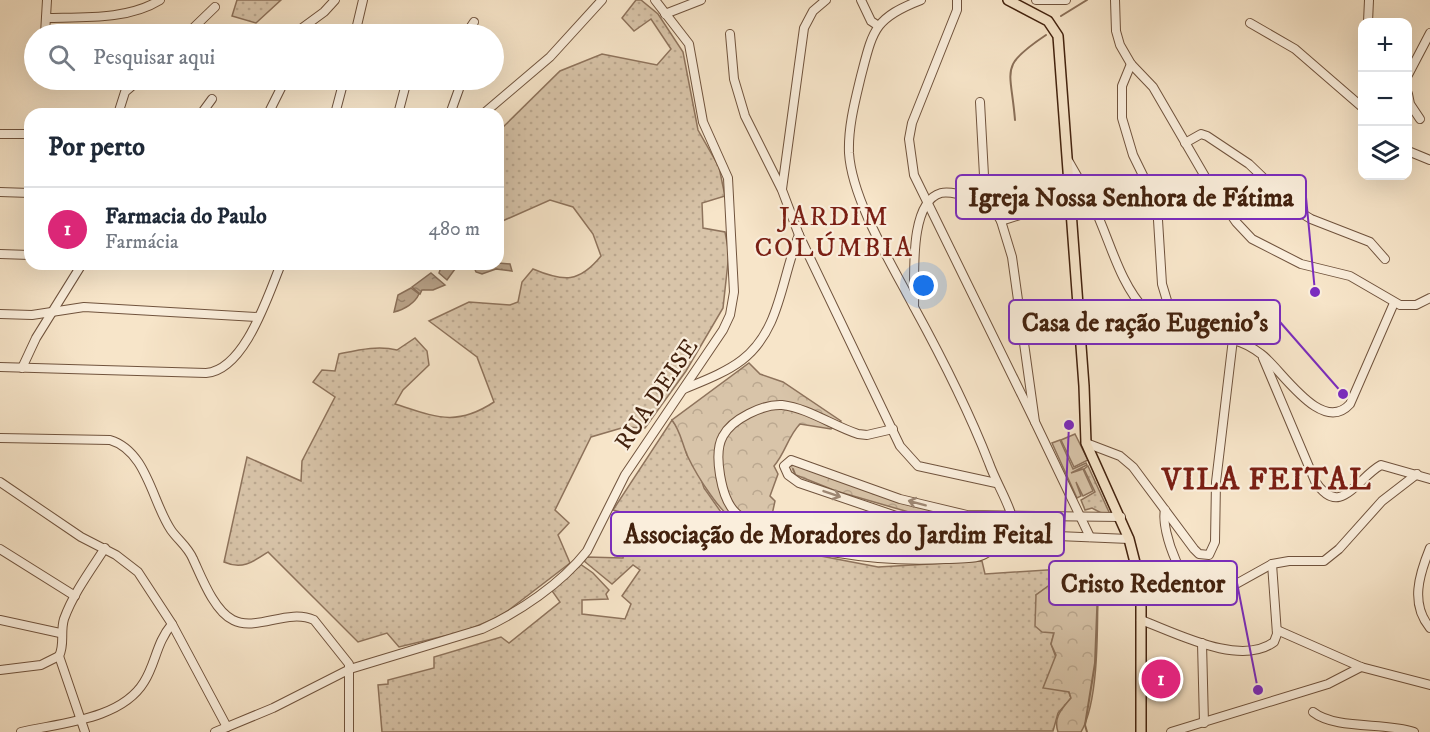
<!DOCTYPE html>
<html lang="pt">
<meta charset="utf-8">
<style>
:root{--surface:#fff;--page:#f2f2f3;--text:#1f2937;--muted:#747a83;--line:#e0e1e3;--accent:#db2777}
body{margin:0;font-family:"IM FELL DW Pica",serif;background:var(--page);color:var(--text)}
.controls{position:absolute;right:18px;top:18px;display:grid;overflow:hidden;border-radius:12px;box-shadow:0 6px 24px #0002}
.controls button{width:54px;height:54px;display:grid;place-items:center;padding:0;border:0;border-bottom:2px solid var(--line);background:var(--surface);color:var(--text);font:30px sans-serif}
.you{position:absolute;left:924px;top:286px;width:21px;height:21px;margin:-15px;border:4px solid #fff;border-radius:50%;background:#1a73e8;box-shadow:0 0 0 9px #1a73e833}
.badge{display:grid;place-items:center;width:39px;height:39px;border-radius:50%;background:var(--accent);color:#fff;font-size:20px;font-weight:700}
.pin{position:absolute;translate:-50% -50%;border:3px solid #fff;box-shadow:0 2px 6px #0006}
.list{margin:0;padding:0;list-style:none}
h2{display:flex;justify-content:space-between;align-items:center;height:78px;margin:0;padding:0 24px;font-size:26px}
h2 small{font-size:20px;font-weight:400;color:var(--muted)}
.list li{display:grid;grid-template-columns:39px 1fr auto;gap:18px;align-items:center;box-sizing:border-box;height:84px;padding:0 24px;border-top:2px solid var(--line)}
.list b{display:block;font-size:22px;white-space:nowrap}
.list p{margin:0;font-size:20px;white-space:nowrap;color:var(--muted)}
.list em{font-size:20px;font-style:normal;color:var(--muted)}
.icon{flex:none;width:33px;height:33px;fill:none;stroke:currentColor;stroke-width:2;stroke-linecap:round;stroke-linejoin:round}
.map{position:relative;flex:none;width:1430px;height:732px;overflow:hidden}
.search{position:absolute;background:var(--surface);box-shadow:0 6px 24px #0002;left:24px;top:24px;width:480px;height:66px;display:flex;align-items:center;gap:15px;box-sizing:border-box;padding:0 21px;border-radius:33px;color:var(--muted);font-size:22px}
.panel{position:absolute;background:var(--surface);box-shadow:0 6px 24px #0002;left:24px;top:108px;width:480px;height:162px;border-radius:18px}
.map>svg:first-child{display:block}
</style>
<div class="map">
<svg width="1430" height="732" viewBox="0 0 1430 732">
<defs>
<pattern id="grass-dots" width="8" height="8" patternUnits="userSpaceOnUse" patternTransform="scale(1.5)"><rect width="8" height="8" fill="#d8c4a9"/><path d="M2 2h.1M6 6h.1" fill="none" stroke="#bba890" stroke-width="1.8" stroke-linecap="round"/></pattern>
<pattern id="forest-crowns" width="20" height="18" patternUnits="userSpaceOnUse" patternTransform="scale(1.5)"><rect width="20" height="18" fill="#d8c4a9"/><path d="M2 6a3 3 0 1 1 6 0M12 15a3 3 0 1 1 6 0" fill="none" stroke="#bba890"/></pattern>
<pattern id="water-ripples" width="26" height="14" patternUnits="userSpaceOnUse" patternTransform="scale(1.5)"><rect width="26" height="14" fill="#baa389"/><path d="M2 4q2-2 4 0t4 0M15 11q2-2 4 0t4 0" fill="none" stroke="#99846e"/></pattern>
</defs>
<rect width="100%" height="100%" fill="#f7e5c9"/>
<filter id="stains"><feTurbulence type="fractalNoise" baseFrequency=".00333" numOctaves="4"/><feColorMatrix values="0 0 0 0 .2 0 0 0 0 .09 0 0 0 0 .02 0 0 0 .5 -.17"/></filter>
<radialGradient id="worn" r=".72"><stop offset=".6" stop-color="#630" stop-opacity="0"/><stop offset="1" stop-color="#630" stop-opacity=".3"/></radialGradient>
<!-- grass -->
<g fill="url(#grass-dots)" stroke="#8e735c" stroke-width="1.5">
<path d="M 237,0 L 281,0 L 256,23 L 232,16 Z"/>
<path d="M 636,0 L 641,0 L 658,14 L 683,52 L 698,130 L 719,167 L 725,196 L 702,203 L 703,228 L 725,232 L 729,253 L 723,308 L 686,371 L 645,428 L 625,427 L 591,437 L 555,510 L 569,523 L 558,535 L 570,563 L 501,616 L 465,631 L 399,647 L 387,633 L 358,642 L 268,552 C 253,562 242,570 224,562 L 247,457 L 301,481 L 302,461 L 335,397 L 313,382 L 322,370 L 335,371 L 339,354 C 358,350 378,345 397,350 L 415,338 L 427,351 L 429,365 L 403,390 L 395,404 C 436,417 456,427 494,402 L 477,357 L 429,321 L 469,302 L 510,305 L 518,302 L 522,282 L 533,269 C 564,282 579,283 601,256 L 593,234 L 573,207 L 550,200 L 498,223 L 498,132 L 560,71 L 602,54 L 657,65 L 671,49 L 651,19 L 634,31 L 622,18 Z"/>
<path d="M 672,420 L 680,431 L 687,455 L 700,476 L 704,488 L 728,522 L 805,553 L 878,567 L 982,561 L 985,574 L 1062,569 L 1056,581 L 1036,595 L 1054,633 L 1051,644 L 1071,698 L 1058,713 L 1053,731 L 382,732 L 378,685 L 388,684 L 388,680 L 434,668 L 434,657 L 501,637 L 509,643 L 560,602 L 550,588 L 580,564 L 593,573 L 609,590 L 606,594 L 608,599 L 582,600 L 582,614 L 625,619 L 631,604 L 622,596 L 640,570 L 633,565 L 612,584 L 584,561 L 587,557 L 623,558 L 632,515 L 613,510 Z"/>
<path d="M 1088,466 L 1109,512 L 1103,514 L 1092,508 L 1085,510 L 1081,500 L 1095,492 L 1084,469 Z"/>
</g>
<!-- forest -->
<g fill="url(#forest-crowns)" stroke="#8e735c" stroke-width="1.5">
<path d="M 749,363 L 760,374 L 783,382 L 841,421 L 831,429 L 800,424 C 788,436 786,452 774,466 L 778,474 L 770,496 L 775,501 L 770,524 C 760,523 747,525 738,522 C 722,517 696,474 688,457 C 682,444 681,432 672,420 Z"/>
<path d="M 795,465 L 931,507 L 937,513 L 935,517 L 926,517 L 836,491 L 786,471 L 788,466 Z"/>
<path d="M 1062,569 L 1098,569 C 1097,611 1101,698 1081,732 L 1058,732 C 1053,717 1062,709 1071,698 L 1069,692 L 1043,688 L 1056,655 L 1051,644 L 1054,633 L 1042,632 L 1035,626 L 1036,595 L 1055,581 Z"/>
</g>
<!-- park -->
<g fill="#d8c4a9" stroke="#8e735c" stroke-width="1.5">
<path d="M 1075,434 L 1088,460 L 1074,467 L 1061,440 Z"/>
<path d="M 1060,440 L 1073,469 L 1086,463 L 1087,465 L 1071,473 L 1083,469 L 1093,491 L 1083,496 L 1076,482 L 1081,496 L 1077,498 L 1052,443 Z"/>
</g>
<!-- water -->
<g fill="url(#water-ripples)" stroke="#8a6f58" stroke-width="1.5">
<path d="M 498,263 L 510,264 L 512,271 L 496,269 L 482,274 L 476,272 L 473,265 Z"/>
<path d="M 442,264 L 470,264 L 455,269 L 447,280 L 439,273 Z"/>
<path d="M 431,273 L 445,285 L 433,290 L 422,290 L 420,294 L 412,287 Z"/>
<path d="M 411,288 L 419,294 C 415,303 404,310 394,312 L 398,295 Z"/>
</g>
<g fill="none" stroke-linecap="round" stroke-linejoin="round">
<!-- stream -->
<g stroke="#8a6f58" stroke-width="2">
<path d="M 1061,16 L 1087,0"/>
<path d="M 1015,120 C 1011,68 998,67 1046,35"/>
<path d="M 793,469 L 795,474"/>
<path d="M 1087,732 L 1085,725 L 1095,663 L 1099,561"/>
</g>
<defs>
<g id="minor">
<path d="M 861,0 L 871,21 L 877,25"/>
<path d="M 921,0 C 874,18 873,30 861,76 C 855,101 848,127 849,153 C 852,200 892,265 914,307 C 942,358 968,409 989,463 C 998,488 1014,509 1015,535"/>
<path d="M 957,0 L 957,10 L 912,123 L 909,139 L 914,175 L 1035,422"/>
<path d="M 1036,0 L 1066,0"/>
<path d="M 1115,0 L 1116,31 L 1120,45 L 1131,64 L 1153,87 L 1207,180 L 1236,222 L 1252,239 L 1301,264 L 1350,276 L 1400,305 L 1416,305 L 1430,298"/>
<path d="M 665,14 L 701,0"/>
<path d="M 46,18 C 83,17 128,20 160,0"/>
<path d="M 1368,22 L 1369,0"/>
<path d="M 1250,23 L 1295,49 L 1362,107"/>
<path d="M 45,34 L 47,0"/>
<path d="M 187,34 L 215,7"/>
<path d="M 294,34 L 324,12 L 335,0"/>
<path d="M 355,34 L 363,0"/>
<path d="M 466,34 L 474,22"/>
<path d="M 730,34 L 734,79 L 745,116 L 782,190 L 799,235 L 900,446 L 918,466 L 996,483"/>
<path d="M 1131,64 L 1122,86 L 1122,118 L 1133,155 L 1157,204 L 1162,284 L 1177,334"/>
<path d="M 1408,75 L 1430,33"/>
<path d="M 105,80 L 123,82 L 130,86"/>
<path d="M 1408,94 L 1410,104 L 1420,119"/>
<path d="M 980,102 L 985,194 L 1001,221 L 1012,257 L 1035,422 L 1090,537"/>
<path d="M 118,114 L 125,92 L 139,80"/>
<path d="M 201,114 L 212,99"/>
<path d="M 268,114 L 285,80"/>
<path d="M 335,114 L 344,80"/>
<path d="M 398,114 L 407,80"/>
<path d="M 450,114 L 459,89 L 459,80"/>
<path d="M 483,114 L 550,57 L 602,0"/>
<path d="M 0,134 L 30,134"/>
<path d="M 1185,143 L 1201,134 L 1207,136 L 1249,164 L 1298,211 L 1311,219 L 1370,242 L 1385,259"/>
<path d="M 1408,151 L 1430,160"/>
<path d="M 1069,162 C 1077,176 1086,191 1093,205 C 1110,240 1119,283 1146,311 C 1155,321 1170,333 1183,336 C 1217,343 1229,330 1261,354 C 1280,367 1321,436 1350,404 L 1394,303"/>
<path d="M 782,189 L 804,28 L 813,11 L 826,0"/>
<path d="M 0,192 L 30,193"/>
<path d="M 1071,211 L 1084,204 L 1093,205"/>
<path d="M 1001,221 L 1069,199"/>
<path d="M 0,254 L 30,255"/>
<path d="M 914,306 C 915,279 908,202 941,193 C 953,190 974,199 987,202"/>
<path d="M 0,314 L 32,315 L 84,307 L 258,317"/>
<path d="M 1263,358 L 1315,481 C 1340,520 1357,478 1381,465 L 1430,479"/>
<path d="M 0,367 L 206,373 C 245,370 268,295 281,264"/>
<path d="M 22,368 L 36,338 L 82,264"/>
<path d="M 684,389 C 703,381 725,373 742,360 C 781,330 781,278 799,235"/>
<path d="M 893,429 L 867,435 L 858,434 C 833,426 808,408 782,405 C 763,404 732,419 723,436 C 713,453 721,499 736,513 C 779,554 888,562 945,559 C 957,558 974,560 985,554 C 993,551 999,542 1005,535"/>
<path d="M 0,438 L 110,440 C 147,451 152,502 171,530 C 178,540 188,547 193,559 C 201,576 214,611 233,620 C 256,632 288,608 314,620 L 349,664 L 349,732"/>
<path d="M 1086,443 L 1120,456 L 1133,467 L 1194,549 L 1199,554 L 1209,555 L 1215,542 L 1216,482 L 1233,339"/>
<path d="M 0,482 L 81,537 L 116,555 L 138,572 L 172,624 L 227,727"/>
<path d="M 1165,510 C 1160,531 1185,596 1209,599 L 1272,564 L 1289,561 L 1324,561 L 1339,549 L 1382,501 L 1417,474"/>
<path d="M 1121,517 L 967,515 L 900,499 L 791,460 L 784,466 L 788,475 L 799,483 L 902,518 L 964,532 L 1129,539"/>
<path d="M 1430,548 C 1419,575 1410,604 1430,628"/>
<path d="M 0,549 L 75,596"/>
<path d="M 0,620 L 60,633"/>
<path d="M 1141,620 C 1176,633 1240,667 1274,642 L 1277,634 L 1272,564"/>
<path d="M 1277,630 L 1361,667 L 1430,685"/>
<path d="M 1202,643 L 1204,723"/>
<path d="M 59,656 L 85,732"/>
<path d="M 0,670 L 41,665 L 59,656 C 65,645 60,632 64,619 C 73,594 90,571 105,548"/>
<path d="M 1313,712 C 1336,730 1385,722 1414,732"/>
<path d="M 21,732 C 59,723 121,720 144,682 C 156,663 156,643 172,624"/>
<path d="M 215,732 L 273,708 L 350,669 L 482,629 C 519,612 561,584 587,551 L 625,475 L 723,330 L 730,315 L 734,292 L 728,178 L 703,122 L 689,44 L 655,0"/>
<path d="M 1171,732 L 1328,684 L 1361,667"/>
</g>
<path id="major" d="M 1008,0 L 1048,21 L 1058,36 L 1084,386 L 1086,443 L 1129,539 L 1141,586 L 1141,732"/>
</defs>
<!-- minor casing -->
<use href="#minor" stroke="#70533d" stroke-width="10"/>
<!-- major casing -->
<use href="#major" stroke="#43220e" stroke-width="12"/>
<!-- minor -->
<use href="#minor" stroke="#faeedc" stroke-width="8"/>
<!-- major -->
<use href="#major" stroke="#f7e5c9" stroke-width="9"/>
</g>
<!-- one-way arrows -->
<defs><path id="oneway-shaft" d="M-6 0H5M1.5-3L5.5 0L1.5 3" fill="none" stroke-width="1.6" stroke-linecap="round" stroke-linejoin="round" transform="scale(1.5)"/></defs>
<g stroke="#9e8875">
<use href="#oneway-shaft" transform="translate(832 494) rotate(19)"/>
<use href="#oneway-shaft" transform="translate(917 503) rotate(-165)"/>
</g>
<g text-anchor="middle" stroke-width="4.5" stroke-linejoin="round" paint-order="stroke">
<!-- street labels -->
<g font-size="24" fill="#43220e" stroke="#faeedc">
<text transform="translate(656 394) rotate(-56)" y="8">RUA DEISE</text>
</g>
<!-- quarter labels -->
<g font-size="27" letter-spacing="1.5" fill="#7a1f14" stroke="#faeedc">
<text x="834" y="225">JARDIM<tspan x="834" dy="31">COLÚMBIA</tspan></text>
</g>
<!-- district labels -->
<g font-size="30" font-weight="bold" letter-spacing="1.5" fill="#7a1f14" stroke="#faeedc">
<text x="1267" y="489">VILA FEITAL</text>
</g>
</g>
<!-- callouts -->
<path fill="none" stroke="#7b2cbf" stroke-width="2" d="M1315 292L1306 197M1343 394L1280 322M1069 425L1064 534M1258 690L1237 583"/>
<g fill="#7b2cbf" stroke="#faeedc" stroke-width="2">
<circle cx="1315" cy="292" r="6"/>
<circle cx="1343" cy="394" r="6"/>
<circle cx="1069" cy="425" r="6"/>
<circle cx="1258" cy="690" r="6"/>
</g>
<g fill="#faeedc" stroke="#7b2cbf" stroke-width="2">
<rect x="956" y="175" width="350" height="44" rx="6"/>
<rect x="1009" y="300" width="271" height="44" rx="6"/>
<rect x="611" y="512" width="453" height="44" rx="6"/>
<rect x="1049" y="561" width="188" height="44" rx="6"/>
</g>
<g font-size="26" text-anchor="middle" font-weight="bold" fill="#43220e">
<text x="1131" y="206">Igreja Nossa Senhora de Fátima</text>
<text x="1145" y="331">Casa de ração Eugenio's</text>
<text x="838" y="543">Associação de Moradores do Jardim Feital</text>
<text x="1143" y="592">Cristo Redentor</text>
</g>
<rect width="100%" height="100%" filter="url(#stains)"/>
<rect width="100%" height="100%" fill="url(#worn)"/>
</svg>
<div class="controls">
<button>+</button>
<button>−</button>
<button><svg class="icon" aria-label="layers" viewBox="0 0 24 24"><path d="M12 4l9 5-9 5-9-5zM3 14l9 5 9-5"/></svg></button>
</div>
<div class="you"></div>
<div class="pin badge" style="left:1161px;top:679px">1</div>
<div class="search"><svg class="icon" aria-label="search" viewBox="0 0 24 24"><circle cx="10" cy="10" r="6"/><path d="M15 15l6 6"/></svg>Pesquisar aqui</div>
<section class="panel">
<h2>Por perto<small></small></h2>
<ul class="list">
<li><span class="badge">1</span><div><b>Farmacia do Paulo</b><p>Farmácia</p></div><em>480 m</em></li>
</ul>
</section>
</div>
